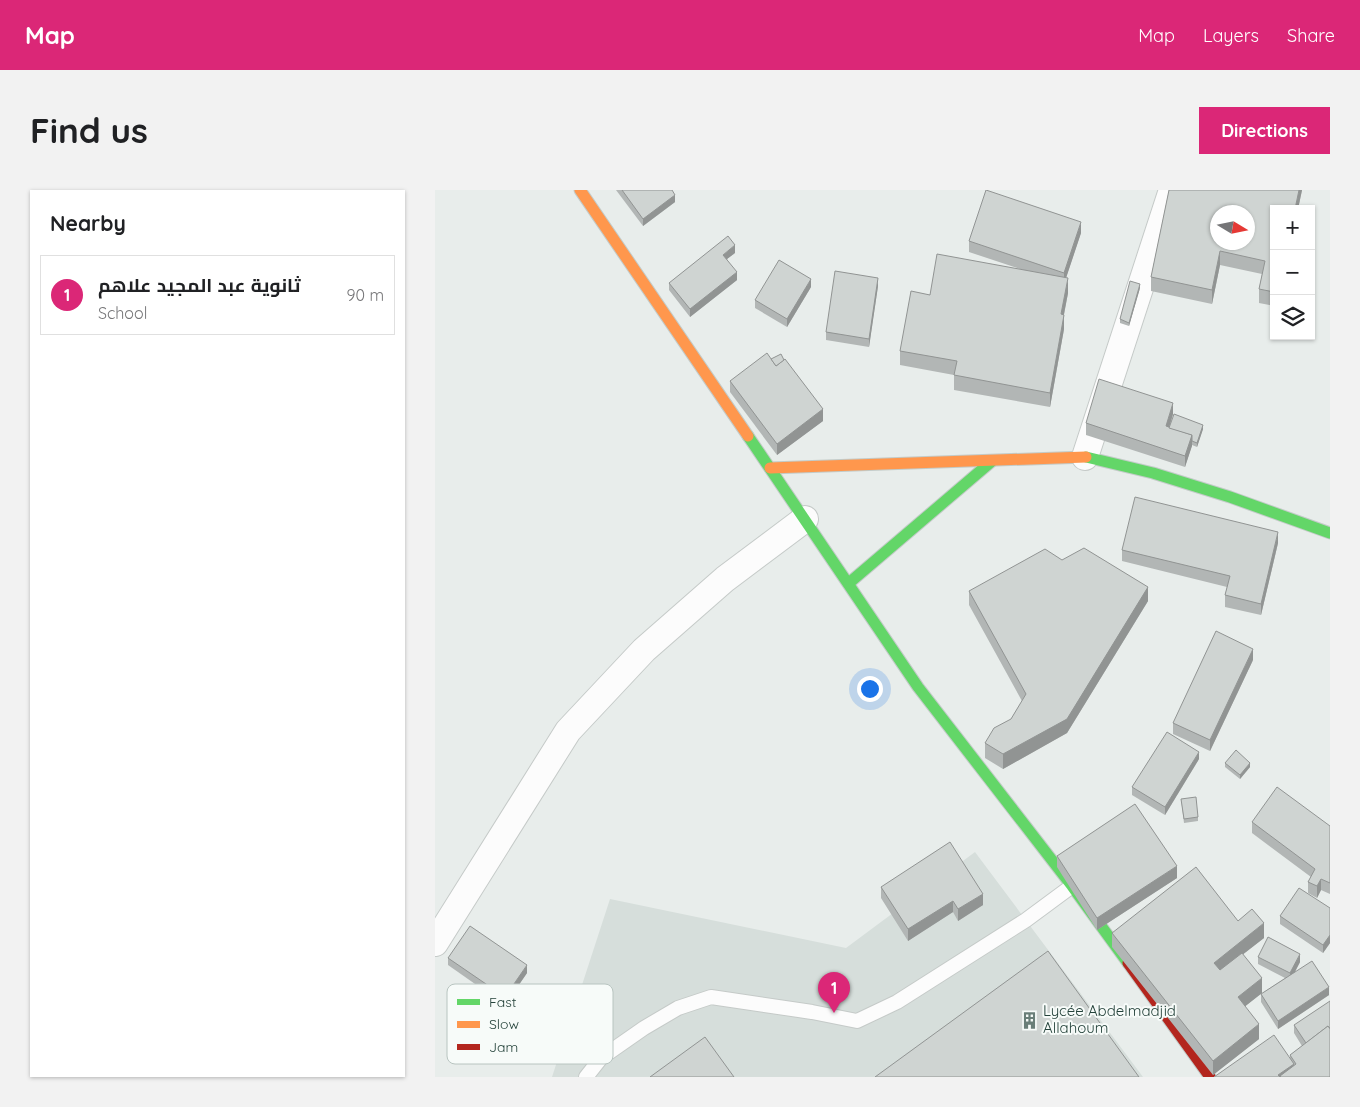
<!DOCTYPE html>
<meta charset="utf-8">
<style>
:root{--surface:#fff;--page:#f2f2f2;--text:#202124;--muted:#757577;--line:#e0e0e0;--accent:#db2777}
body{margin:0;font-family:Quicksand,Cairo,sans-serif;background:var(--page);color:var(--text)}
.controls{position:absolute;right:15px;top:15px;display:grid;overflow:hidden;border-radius:0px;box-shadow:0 1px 4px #0004}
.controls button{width:45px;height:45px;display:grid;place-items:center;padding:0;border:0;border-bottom:1px solid var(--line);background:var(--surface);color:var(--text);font:25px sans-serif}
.compass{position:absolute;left:775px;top:15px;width:45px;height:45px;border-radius:50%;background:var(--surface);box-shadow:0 1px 4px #0004;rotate:100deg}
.you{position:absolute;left:434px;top:498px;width:18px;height:18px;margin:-12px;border:4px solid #fff;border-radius:50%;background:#1a73e8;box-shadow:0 0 0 8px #1a73e833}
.badge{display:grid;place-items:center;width:32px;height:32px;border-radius:50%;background:var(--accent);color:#fff;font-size:16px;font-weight:700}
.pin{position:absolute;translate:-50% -41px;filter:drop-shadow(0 1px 2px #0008)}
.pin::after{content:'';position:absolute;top:26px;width:18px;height:15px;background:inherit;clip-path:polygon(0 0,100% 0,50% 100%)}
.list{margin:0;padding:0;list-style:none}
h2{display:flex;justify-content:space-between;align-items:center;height:65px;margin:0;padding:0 20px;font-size:21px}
h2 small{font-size:16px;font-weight:400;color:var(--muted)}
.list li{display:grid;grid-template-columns:32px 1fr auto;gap:15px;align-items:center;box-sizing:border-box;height:80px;margin:0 10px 10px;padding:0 10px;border:1px solid var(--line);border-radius:0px}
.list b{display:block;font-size:19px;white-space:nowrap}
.list p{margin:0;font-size:16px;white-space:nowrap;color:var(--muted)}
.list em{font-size:16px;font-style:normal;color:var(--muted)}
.icon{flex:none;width:28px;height:28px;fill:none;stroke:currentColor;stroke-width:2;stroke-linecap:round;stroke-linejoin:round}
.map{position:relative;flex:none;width:895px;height:887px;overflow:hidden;border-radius:0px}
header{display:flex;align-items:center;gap:30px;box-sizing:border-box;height:70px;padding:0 25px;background:var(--accent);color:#fff}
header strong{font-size:24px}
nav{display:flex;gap:28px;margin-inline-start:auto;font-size:18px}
.intro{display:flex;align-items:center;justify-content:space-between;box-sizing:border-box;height:120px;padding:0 30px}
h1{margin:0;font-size:35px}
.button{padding:12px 22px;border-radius:0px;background:var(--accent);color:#fff;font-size:18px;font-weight:700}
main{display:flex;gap:30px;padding:0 30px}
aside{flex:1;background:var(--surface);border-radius:0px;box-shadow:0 1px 4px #0004}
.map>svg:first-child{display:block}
</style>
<header>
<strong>Map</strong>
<nav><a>Map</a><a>Layers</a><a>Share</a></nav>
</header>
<div class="intro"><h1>Find us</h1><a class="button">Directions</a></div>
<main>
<aside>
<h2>Nearby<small></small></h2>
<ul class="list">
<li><span class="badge">1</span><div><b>ثانوية عبد المجيد علاهم</b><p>School</p></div><em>90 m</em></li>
</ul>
</aside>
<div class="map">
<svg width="895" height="887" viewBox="0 0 895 887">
<rect width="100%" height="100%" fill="#e8edeb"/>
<!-- built -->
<path fill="#d6dedb" d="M 540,662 L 708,887 L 117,887 L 175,709 L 411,758 Z"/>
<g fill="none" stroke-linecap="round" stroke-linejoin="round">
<defs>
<path id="lane" d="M 151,887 L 166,868 L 209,838 L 243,818 L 276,807 L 377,822 L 422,831 L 462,812 L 591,730 L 637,696"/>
<g id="street">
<path d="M 650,267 L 737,0"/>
<path d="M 0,753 L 133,541 L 209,460 L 290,389 L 370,329"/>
</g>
<g id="fast">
<path d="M 313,246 L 483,497 L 637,696 L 693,773"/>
<path d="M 651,267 L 718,283 L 795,307 L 895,343"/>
<path d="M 414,393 L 557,271"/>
</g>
<g id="slow">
<path d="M 145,0 L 313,246"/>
<path d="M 335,278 L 651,267"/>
</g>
<path id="jam" d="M 693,773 L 775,887"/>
</defs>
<!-- lane casing -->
<use href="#lane" stroke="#c5cac8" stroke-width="16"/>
<!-- street casing -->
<use href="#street" stroke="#c5cac8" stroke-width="28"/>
<!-- fast casing -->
<use href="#fast" stroke="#c3cbc8" stroke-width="13"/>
<!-- slow casing -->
<use href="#slow" stroke="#c3cbc8" stroke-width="13"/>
<!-- jam casing -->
<use href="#jam" stroke="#c3cbc8" stroke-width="13"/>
<!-- lane -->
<use href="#lane" stroke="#fcfcfc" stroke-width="14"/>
<!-- street -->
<use href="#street" stroke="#fcfcfc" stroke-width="26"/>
<!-- fast -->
<use href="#fast" stroke="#63d668" stroke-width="11"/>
<!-- slow -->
<use href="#slow" stroke="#ff974d" stroke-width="11"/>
<!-- jam -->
<use href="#jam" stroke="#b3261e" stroke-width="11"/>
</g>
<!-- wall -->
<g fill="#b2b6b5">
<path d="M 181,0 L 237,0 L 240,12 L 208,36 Z"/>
<path d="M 734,0 L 867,0 L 863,19 L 839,19 L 839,116 L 824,113 L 824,99 L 827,84 L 785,75 L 777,114 L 716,101 L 716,87 Z"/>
<path d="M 646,43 L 631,88 L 633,103 L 629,125 L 629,139 L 615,217 L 519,200 L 519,185 L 465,175 L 465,161 L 495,105 L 588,80 L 534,62 L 534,51 Z"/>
<path d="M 300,63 L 292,69 L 302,90 L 255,127 L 234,100 L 234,93 Z"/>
<path d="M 443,96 L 434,157 L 391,150 L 391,142 Z"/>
<path d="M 376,97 L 352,137 L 320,118 L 320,110 Z"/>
<path d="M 705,98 L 694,136 L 685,133 L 685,129 Z"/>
<path d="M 336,169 L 349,170 L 388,231 L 342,265 L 295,202 L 295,191 Z"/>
<path d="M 738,224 L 734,238 L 768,239 L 762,257 L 757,255 L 750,277 L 651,245 L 651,233 Z"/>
<path d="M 843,353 L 826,425 L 790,417 L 790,405 L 792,397 L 687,371 L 687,360 Z"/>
<path d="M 627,370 L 713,411 L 632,543 L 568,579 L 550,568 L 550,553 L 576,529 L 587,511 L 534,415 L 534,401 Z"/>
<path d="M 818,470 L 775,561 L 738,544 L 738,533 Z"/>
<path d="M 764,569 L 730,625 L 697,605 L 697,597 Z"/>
<path d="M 790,573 L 815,577 L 805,589 L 790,577 Z"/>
<path d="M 746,609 L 763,627 L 763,631 L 749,633 Z"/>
<path d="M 817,632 L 895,636 L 895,704 L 886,700 L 882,708 L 873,703 L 873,692 L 876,687 L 817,643 Z"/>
<path d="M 622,666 L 742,688 L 662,740 L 622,677 Z"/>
<path d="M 446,697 L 548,715 L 523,731 L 518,722 L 473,751 L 446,708 Z"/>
<path d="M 895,718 L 895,753 L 888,763 L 845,734 L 845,726 Z"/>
<path d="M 803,731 L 829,748 L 808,764 L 827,803 L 810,816 L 824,849 L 778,885 L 677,757 L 677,743 Z"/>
<path d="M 823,767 L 865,772 L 860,782 L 894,805 L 843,839 L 826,812 L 826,804 L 850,788 L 823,774 Z"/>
<path d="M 13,768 L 92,783 L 70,815 L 13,775 Z"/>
<path d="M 859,835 L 895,887 L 779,887 L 855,868 L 855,865 L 867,856 L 859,843 Z"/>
</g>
<!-- shaded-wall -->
<g fill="#919493">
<path d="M 864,0 L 867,0 L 863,19 L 860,19 Z"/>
<path d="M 240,5 L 240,12 L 208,36 L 208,29 Z"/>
<path d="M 646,32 L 646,43 L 629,94 L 629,83 Z"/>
<path d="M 300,55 L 300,63 L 288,72 L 288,65 Z"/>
<path d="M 785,61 L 785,75 L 777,114 L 777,100 Z"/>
<path d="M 302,82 L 302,90 L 255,127 L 255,119 Z"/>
<path d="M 443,88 L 443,96 L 434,157 L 434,149 Z"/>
<path d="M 633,88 L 633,103 L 626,139 L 626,124 Z"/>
<path d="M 376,89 L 376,97 L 352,137 L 352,129 Z"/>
<path d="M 705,94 L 705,98 L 694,136 L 694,133 Z"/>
<path d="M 629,125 L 629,139 L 615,217 L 615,203 Z"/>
<path d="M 738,213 L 738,224 L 731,248 L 731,236 Z"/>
<path d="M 388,219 L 388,231 L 342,265 L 342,254 Z"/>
<path d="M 768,235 L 768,239 L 762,257 L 762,253 Z"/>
<path d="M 757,245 L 757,256 L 750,277 L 750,266 Z"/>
<path d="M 843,342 L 843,353 L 826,425 L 826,414 Z"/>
<path d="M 713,397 L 713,411 L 632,543 L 568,579 L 568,564 Z"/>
<path d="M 818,459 L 818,470 L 775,561 L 775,550 Z"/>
<path d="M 764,562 L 764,569 L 730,625 L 730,617 Z"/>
<path d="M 815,573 L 815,577 L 805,589 L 805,585 Z"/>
<path d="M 742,676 L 742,688 L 662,740 L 662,728 Z"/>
<path d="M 886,689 L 886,700 L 882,708 L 882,696 Z"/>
<path d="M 548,704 L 548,715 L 523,731 L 523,719 Z"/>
<path d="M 518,711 L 518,722 L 473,751 L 473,739 Z"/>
<path d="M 829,733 L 829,748 L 779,787 L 779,773 Z"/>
<path d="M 895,745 L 895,753 L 888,763 L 888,755 Z"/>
<path d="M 865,764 L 865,772 L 855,791 L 855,783 Z"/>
<path d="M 92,775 L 92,783 L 70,815 L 70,807 Z"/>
<path d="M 827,788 L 827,803 L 803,822 L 803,807 Z"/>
<path d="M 894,797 L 894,805 L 843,839 L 843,831 Z"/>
<path d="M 824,834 L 824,849 L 778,885 L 778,871 Z"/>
<path d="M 859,874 L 859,885 L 845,886 L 845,887 L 843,887 L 843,885 Z"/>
</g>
<!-- building -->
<g fill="#cfd4d2" stroke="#919493" fill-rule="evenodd">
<path d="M 187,0 L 237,0 L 240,5 L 208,29 Z"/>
<path d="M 551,0 L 646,32 L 629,83 L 534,51 Z"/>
<path d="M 734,0 L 864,0 L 860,19 L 839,19 L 839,102 L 824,99 L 830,71 L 785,61 L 777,100 L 716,87 ZM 782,22 L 812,22 L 812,52 L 782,52 Z"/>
<path d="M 293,46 L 300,55 L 288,65 L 302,82 L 255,119 L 234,93 Z"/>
<path d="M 502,64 L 633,88 L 626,124 L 629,125 L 615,203 L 519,185 L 522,171 L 465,161 L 476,101 L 495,105 Z"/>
<path d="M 344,70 L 376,89 L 352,129 L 320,110 Z"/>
<path d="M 400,81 L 443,88 L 434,149 L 391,142 Z"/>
<path d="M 695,91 L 705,94 L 694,133 L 685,129 Z"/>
<path d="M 332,163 L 341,176 L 350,169 L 388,219 L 342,254 L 295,191 Z"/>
<path d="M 346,164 L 349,170 L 341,176 L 336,169 Z"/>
<path d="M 664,189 L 738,213 L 731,236 L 757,245 L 750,266 L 651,233 Z"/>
<path d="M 739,224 L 768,235 L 762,253 L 757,251 L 757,245 L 734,238 Z"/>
<path d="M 700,307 L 843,342 L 826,414 L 790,405 L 795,386 L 687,360 Z"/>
<path d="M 649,358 L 713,397 L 632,529 L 568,564 L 550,553 L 559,538 L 576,529 L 591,504 L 534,401 L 610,359 L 627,370 Z"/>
<path d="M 781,441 L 818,459 L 775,550 L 738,533 Z"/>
<path d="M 732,542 L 764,562 L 730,617 L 697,597 Z"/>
<path d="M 801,560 L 815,573 L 805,585 L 790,573 Z"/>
<path d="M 842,597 L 895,636 L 895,693 L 886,689 L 882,696 L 873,692 L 880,679 L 817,632 Z"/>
<path d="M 761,607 L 763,627 L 749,629 L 746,609 Z"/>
<path d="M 700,614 L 742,676 L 662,728 L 622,666 Z"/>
<path d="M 515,652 L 548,704 L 523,719 L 518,711 L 473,739 L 446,697 Z"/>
<path d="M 761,677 L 803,731 L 817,719 L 829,733 L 779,773 L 785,780 L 807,763 L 827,788 L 803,807 L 824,834 L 778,871 L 677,743 Z"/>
<path d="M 864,698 L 895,718 L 895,745 L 888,755 L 845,726 Z"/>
<path d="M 35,736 L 92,775 L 70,807 L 13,768 Z"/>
<path d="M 833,747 L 865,764 L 855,783 L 823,767 Z"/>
<path d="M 613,761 L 704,887 L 440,887 Z"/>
<path d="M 877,771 L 894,797 L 843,831 L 826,804 Z"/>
<path d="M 895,811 L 895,837 L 894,838 L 893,836 L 871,853 L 859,835 Z"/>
<path d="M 893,836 L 895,839 L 895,887 L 846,887 L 845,886 L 861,874 L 855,865 Z"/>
<path d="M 839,845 L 859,874 L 843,885 L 845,887 L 779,887 Z"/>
<path d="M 270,847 L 299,887 L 215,887 Z"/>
</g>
<!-- icons -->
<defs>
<symbol id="building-bare" viewBox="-9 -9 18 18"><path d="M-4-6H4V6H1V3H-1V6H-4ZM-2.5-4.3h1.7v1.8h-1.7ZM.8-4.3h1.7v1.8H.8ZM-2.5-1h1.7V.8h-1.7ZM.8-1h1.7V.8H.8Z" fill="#697e78" stroke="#f7fbf9" stroke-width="2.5" paint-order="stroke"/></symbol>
</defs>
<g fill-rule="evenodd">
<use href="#building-bare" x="582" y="818" width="25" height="25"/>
</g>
<g text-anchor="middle" stroke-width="4" stroke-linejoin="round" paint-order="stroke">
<!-- poi labels -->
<g font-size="15" fill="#24423a" stroke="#f7fbf9" text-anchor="start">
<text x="608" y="826">Lycée Abdelmadjid<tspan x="608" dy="17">Allahoum</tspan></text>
</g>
</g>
<!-- legend -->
<rect x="12" y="794" width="166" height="80" rx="8" fill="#f7fbf9" stroke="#b8c4c0" stroke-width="1"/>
<rect x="22" y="809" width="23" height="6" fill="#63d668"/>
<rect x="22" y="831" width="23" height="7" fill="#ff974d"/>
<rect x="22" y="854" width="23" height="6" fill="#b3261e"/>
<g font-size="14" fill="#24423a">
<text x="54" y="817">Fast</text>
<text x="54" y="839">Slow</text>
<text x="54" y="862">Jam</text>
</g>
</svg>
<div class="controls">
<button>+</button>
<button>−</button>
<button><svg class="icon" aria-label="layers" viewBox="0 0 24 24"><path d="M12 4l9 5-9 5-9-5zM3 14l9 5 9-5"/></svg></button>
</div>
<svg class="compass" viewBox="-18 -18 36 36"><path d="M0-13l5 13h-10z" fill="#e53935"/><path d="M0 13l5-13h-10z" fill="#757577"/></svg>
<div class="you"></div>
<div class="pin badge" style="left:399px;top:823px">1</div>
</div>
</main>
